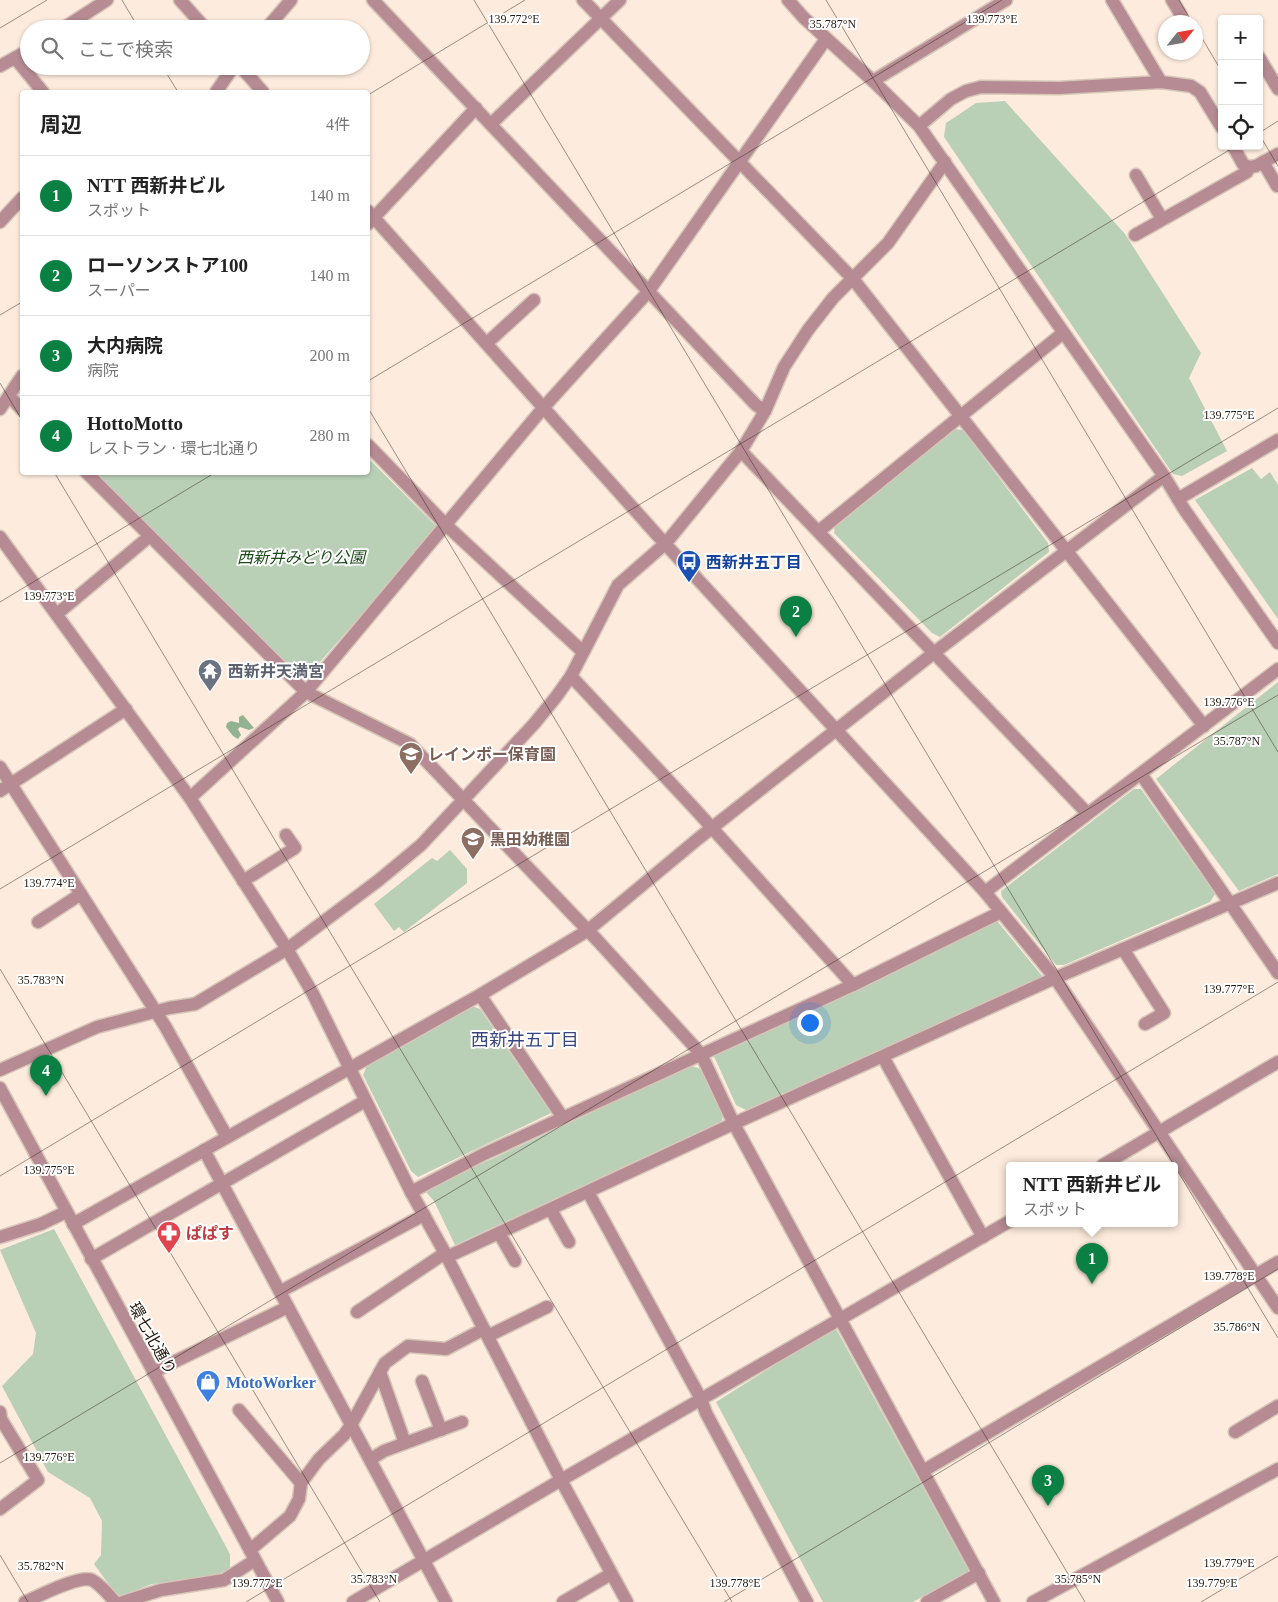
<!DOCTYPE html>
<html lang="ja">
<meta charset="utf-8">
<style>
:root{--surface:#fff;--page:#f6f6f6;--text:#222;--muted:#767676;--line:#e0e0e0;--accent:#0b8043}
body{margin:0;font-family:"Times New Roman","Noto Sans JP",serif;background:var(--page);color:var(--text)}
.controls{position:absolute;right:15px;top:15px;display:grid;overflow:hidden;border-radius:5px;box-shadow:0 1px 4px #0004}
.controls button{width:45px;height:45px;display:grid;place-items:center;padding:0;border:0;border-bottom:1px solid var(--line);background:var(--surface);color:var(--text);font:25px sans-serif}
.compass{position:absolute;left:1158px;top:15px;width:45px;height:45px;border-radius:50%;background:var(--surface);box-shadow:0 1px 4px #0004;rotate:59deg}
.you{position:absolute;left:809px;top:1022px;width:18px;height:18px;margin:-12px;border:4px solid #fff;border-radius:50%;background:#1a73e8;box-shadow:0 0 0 8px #1a73e833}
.badge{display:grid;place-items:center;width:32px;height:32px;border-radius:50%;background:var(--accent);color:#fff;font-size:16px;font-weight:700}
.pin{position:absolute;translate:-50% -41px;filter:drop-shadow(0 1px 2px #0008)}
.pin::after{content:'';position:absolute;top:26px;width:18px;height:15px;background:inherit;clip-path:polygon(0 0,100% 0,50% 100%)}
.popup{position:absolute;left:1006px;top:1162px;width:172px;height:65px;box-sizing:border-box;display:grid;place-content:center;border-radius:5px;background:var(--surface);filter:drop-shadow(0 1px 4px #0005);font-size:16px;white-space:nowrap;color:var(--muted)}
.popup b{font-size:19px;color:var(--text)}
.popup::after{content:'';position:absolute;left:50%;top:100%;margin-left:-10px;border:10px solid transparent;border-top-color:var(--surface)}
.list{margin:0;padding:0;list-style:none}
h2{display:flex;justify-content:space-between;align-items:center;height:65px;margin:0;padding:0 20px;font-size:21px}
h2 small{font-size:16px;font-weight:400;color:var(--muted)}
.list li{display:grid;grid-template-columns:32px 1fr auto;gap:15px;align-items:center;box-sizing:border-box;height:80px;padding:0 20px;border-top:1px solid var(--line)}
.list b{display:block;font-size:19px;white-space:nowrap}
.list p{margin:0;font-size:16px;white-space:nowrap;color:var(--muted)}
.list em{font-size:16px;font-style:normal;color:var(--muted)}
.icon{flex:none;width:28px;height:28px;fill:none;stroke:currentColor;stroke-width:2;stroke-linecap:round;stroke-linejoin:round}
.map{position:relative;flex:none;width:1278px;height:1602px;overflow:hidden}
.search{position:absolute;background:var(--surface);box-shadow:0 1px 4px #0004;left:20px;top:20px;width:350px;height:55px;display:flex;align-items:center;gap:12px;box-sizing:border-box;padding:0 18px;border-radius:28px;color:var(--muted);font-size:19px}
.panel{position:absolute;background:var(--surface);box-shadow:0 1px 4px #0004;left:20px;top:90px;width:350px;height:385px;border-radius:5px}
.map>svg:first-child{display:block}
</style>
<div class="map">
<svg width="1278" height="1602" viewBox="0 0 1278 1602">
<rect width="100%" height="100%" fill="#fdebdd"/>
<!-- green -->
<g fill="#b9cfb6">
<path d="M 1005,101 L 1125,234 L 1201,353 L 1189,378 L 1227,451 L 1182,476 L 1173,474 L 944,137 L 946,123 L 976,103 Z"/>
<path d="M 953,429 L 963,430 L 1048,543 L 1049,552 L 940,637 L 932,633 L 834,533 L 835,525 Z"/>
<path d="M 368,458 L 438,528 L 304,680 L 96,473 L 368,472 Z"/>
<path d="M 1252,468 L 1261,479 L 1270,472 L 1278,485 L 1278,619 L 1195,500 Z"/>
<path d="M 1278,682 L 1278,874 L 1239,891 L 1156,779 Z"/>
<path d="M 1134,789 L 1141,789 L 1215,894 L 1210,902 L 1064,965 L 1056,965 L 1002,897 L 1001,891 Z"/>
<path d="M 450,850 L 467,869 L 467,883 L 404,932 L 399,927 L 394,931 L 374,904 L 432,858 L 437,861 Z"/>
<path d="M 997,921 L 1043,977 L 746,1110 L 736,1105 L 713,1054 Z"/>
<path d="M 472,1006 L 480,1009 L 551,1113 L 418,1177 L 411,1171 L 363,1075 L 367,1066 Z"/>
<path d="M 692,1066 L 701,1069 L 723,1112 L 722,1121 L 455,1245 L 434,1201 L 426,1192 L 427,1189 Z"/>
<path d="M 54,1229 L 230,1554 L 230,1569 L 201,1581 L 152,1584 L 118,1597 L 94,1564 L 101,1555 L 102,1521 L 90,1498 L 48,1472 L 2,1386 L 33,1354 L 36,1333 L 0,1250 Z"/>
<path d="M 835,1327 L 969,1571 L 913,1602 L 823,1602 L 716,1402 Z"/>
</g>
<!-- forest -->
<path fill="#93b290" d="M 243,715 L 254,728 L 249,730 L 240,727 L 238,729 L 241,735 L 238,739 L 233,736 L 226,727 L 227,723 L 231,721 L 239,723 L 239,717 Z"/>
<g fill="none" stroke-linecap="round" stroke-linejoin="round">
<defs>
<g id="minor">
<path d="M 180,0 L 206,29"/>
<path d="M 373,0 C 501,134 629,269 756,405 L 765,411"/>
<path d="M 583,0 L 853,279 L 1204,726"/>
<path d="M 788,0 L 804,18 L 873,81 L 919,126 L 1164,476 L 1184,509 L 1278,643"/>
<path d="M 1112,0 L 1161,82"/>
<path d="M 1172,0 L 1181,15"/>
<path d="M 62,29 L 107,0"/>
<path d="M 266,29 L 291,0"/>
<path d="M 1259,57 L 1278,89"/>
<path d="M 15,58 L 43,92"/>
<path d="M 0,66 L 29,50"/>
<path d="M 240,66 L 263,92"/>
<path d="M 873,81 L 1006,0"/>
<path d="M 216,92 L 234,66"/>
<path d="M 491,124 L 620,0"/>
<path d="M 919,126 L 951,99 L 966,91 L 981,87 L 1059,88 L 1161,82 L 1191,86 L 1200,92 L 1222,128"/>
<path d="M 1233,146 L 1243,164 L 1249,167 L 1256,166 L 1278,154"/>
<path d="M 1263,162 L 1277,186"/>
<path d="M 1136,175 L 1162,219"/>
<path d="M 368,211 L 658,536 L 985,892 L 1055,978 L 1278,1308"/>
<path d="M 0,222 L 22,198"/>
<path d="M 368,224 L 476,108"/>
<path d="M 1135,235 L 1247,172 L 1249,167"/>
<path d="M 487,343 L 534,300"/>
<path d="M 9,396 L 22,410"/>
<path d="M 0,409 L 22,376"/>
<path d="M 368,445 L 446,525 L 583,652"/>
<path d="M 741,451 L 1087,813"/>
<path d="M 86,472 L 306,692 L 410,744 L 598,941 L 701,1054 L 734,1124 L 994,1602"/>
<path d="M 1178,499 L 1278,440"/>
<path d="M 819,531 L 1063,333"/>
<path d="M 0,537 L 190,798 L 287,949 L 313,994 L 411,1192 L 445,1253 L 561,1480 L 627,1602"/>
<path d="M 57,614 L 150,536"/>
<path d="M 571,676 L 695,809 L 853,985"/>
<path d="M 0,767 L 165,1026 L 227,1137"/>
<path d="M 1141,774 L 1278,973"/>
<path d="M 0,791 L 126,709"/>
<path d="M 190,798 L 306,692 L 544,407 L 648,292 L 826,39"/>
<path d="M 243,881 L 295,848 L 286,835"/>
<path d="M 985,892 L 1278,669"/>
<path d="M 38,922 L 81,894"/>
<path d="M 1123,949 L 1164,1013 L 1145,1024"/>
<path d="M 480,995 L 563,1118"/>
<path d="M 883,1057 L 983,1237"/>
<path d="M 0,1070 L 97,1027 L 169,1008 L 195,1004 L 287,949 L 379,880 L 421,845 L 534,724 L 556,697 L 571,676 L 618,585 L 666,543 L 741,451 L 765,411 L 784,367 L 808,330 L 833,298 L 888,243 L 945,162"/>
<path d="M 0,1088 L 278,1602"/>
<path d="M 204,1150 L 446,1602"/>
<path d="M 1103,1165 L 1278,1062"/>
<path d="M 411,1192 L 484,1154 L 853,985 L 1001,912"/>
<path d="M 588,1192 L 701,1399 L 706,1413 L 807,1602"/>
<path d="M 551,1210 L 569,1242"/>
<path d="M 73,1224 L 480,995 L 587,931 L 699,838 L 935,652 L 1164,476"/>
<path d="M 499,1233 L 515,1261"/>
<path d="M 0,1237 L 41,1224 L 66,1212"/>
<path d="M 447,1257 L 735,1123 L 1055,978 L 1278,883"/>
<path d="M 91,1259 L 365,1101"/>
<path d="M 281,1291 L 424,1215"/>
<path d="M 357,1312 L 445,1253"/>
<path d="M 488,1336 L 547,1307"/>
<path d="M 153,1372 L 288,1307"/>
<path d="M 380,1372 L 405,1443"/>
<path d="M 422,1381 L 441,1430"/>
<path d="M 239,1410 L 301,1483"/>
<path d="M 0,1412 L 1,1419 L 38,1480 L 0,1509"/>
<path d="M 1235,1432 L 1278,1406"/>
<path d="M 371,1459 L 384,1451 L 462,1422"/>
<path d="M 923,1471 L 1278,1262"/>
<path d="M 250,1550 L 290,1516 L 299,1499 L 301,1483 L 319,1459 L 344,1435 L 351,1425 L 385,1363 L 408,1346 L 446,1349 L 484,1329"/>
<path d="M 25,1602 C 39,1596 79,1575 92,1580 C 101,1585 108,1594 115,1602"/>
<path d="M 123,1602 L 161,1590 L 224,1580 L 255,1560"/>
<path d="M 353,1602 L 561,1480 L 1010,1221"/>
<path d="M 563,1602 L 611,1574"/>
<path d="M 927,1602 L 979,1573"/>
<path d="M 1033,1602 L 1278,1469"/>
</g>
</defs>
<!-- minor casing -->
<use href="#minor" stroke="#d6c6b8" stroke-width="15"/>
<!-- minor -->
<use href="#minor" stroke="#b68b93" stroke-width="12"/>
</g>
<!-- ticks -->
<path fill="none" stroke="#251b12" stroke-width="1" stroke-opacity="0.45" d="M 122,0 L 139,29M 474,0 L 1278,1338M 826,0 L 1278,752M 1179,0 L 1192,22M 0,28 L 47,0M 1196,28 L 1222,72M 162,66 L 178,92M 368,95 L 525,0M 1259,133 L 1278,121M 1259,134 L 1278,166M 0,315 L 22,302M 368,381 L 1002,0M 0,383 L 22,420M 368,408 L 1085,1602M 54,472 L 732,1602M 0,602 L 216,472M 0,889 L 1236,146M 0,969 L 380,1602M 0,1176 L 1278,408M 0,1463 L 1278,695M 0,1555 L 28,1602M 246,1602 L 1278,982M 724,1602 L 1278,1269M 1201,1602 L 1278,1556"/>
<!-- icons -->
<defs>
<symbol id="bus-pin" viewBox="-11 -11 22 30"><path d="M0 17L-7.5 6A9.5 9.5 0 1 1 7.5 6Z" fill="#1a4fb4" stroke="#fff"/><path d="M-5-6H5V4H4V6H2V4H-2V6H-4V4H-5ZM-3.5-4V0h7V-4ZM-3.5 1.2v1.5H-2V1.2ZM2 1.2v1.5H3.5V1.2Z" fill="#fff"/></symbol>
<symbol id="temple-pin" viewBox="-11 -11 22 30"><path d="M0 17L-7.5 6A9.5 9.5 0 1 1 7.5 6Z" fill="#6b7280" stroke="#fff"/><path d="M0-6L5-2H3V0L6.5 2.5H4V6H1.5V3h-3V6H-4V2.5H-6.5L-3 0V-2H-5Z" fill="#fff"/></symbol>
<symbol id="school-pin" viewBox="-11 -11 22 30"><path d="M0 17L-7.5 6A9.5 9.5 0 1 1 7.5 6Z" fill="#8d6e63" stroke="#fff"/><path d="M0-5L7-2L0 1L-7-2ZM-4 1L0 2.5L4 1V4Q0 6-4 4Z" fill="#fff"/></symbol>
<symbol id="pharmacy-pin" viewBox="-11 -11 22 30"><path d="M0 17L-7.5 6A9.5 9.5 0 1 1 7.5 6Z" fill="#e0444e" stroke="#fff"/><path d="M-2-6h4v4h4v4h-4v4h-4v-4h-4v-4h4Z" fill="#fff"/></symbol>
<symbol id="shop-pin" viewBox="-11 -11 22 30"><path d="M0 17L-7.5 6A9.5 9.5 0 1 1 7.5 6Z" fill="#3f7fe0" stroke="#fff"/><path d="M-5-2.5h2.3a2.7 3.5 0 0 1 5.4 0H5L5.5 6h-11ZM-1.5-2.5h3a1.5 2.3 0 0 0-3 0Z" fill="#fff"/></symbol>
</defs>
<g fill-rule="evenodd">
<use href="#bus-pin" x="675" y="548" width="28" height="38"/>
<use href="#temple-pin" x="196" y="657" width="28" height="38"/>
<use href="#school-pin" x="397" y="740" width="28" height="38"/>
<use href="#school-pin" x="459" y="825" width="28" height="38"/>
<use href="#pharmacy-pin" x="155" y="1219" width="28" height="38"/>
<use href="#shop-pin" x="194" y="1368" width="28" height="38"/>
</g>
<g text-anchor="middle" stroke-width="4" stroke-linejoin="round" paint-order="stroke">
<!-- park labels -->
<g font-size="16" font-style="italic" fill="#1f4b1c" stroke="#fff">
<text x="301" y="563">西新井みどり公園</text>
</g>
<!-- transit labels -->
<g font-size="16" font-weight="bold" fill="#164399" stroke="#fff" text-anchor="start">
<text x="706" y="568">西新井五丁目</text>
</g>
<!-- worship labels -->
<g font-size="16" font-weight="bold" fill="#5b616d" stroke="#fff" text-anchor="start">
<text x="228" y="677">西新井天満宮</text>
</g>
<!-- education labels -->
<g font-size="16" font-weight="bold" fill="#785e54" stroke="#fff" text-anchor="start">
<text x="428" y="760">レインボー保育園</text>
<text x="490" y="845">黒田幼稚園</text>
</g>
<!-- health labels -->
<g font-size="16" font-weight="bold" fill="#be3a42" stroke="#fff" text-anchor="start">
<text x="186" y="1239">ぱぱす</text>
</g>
<!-- street labels -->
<g font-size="16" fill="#251b12" stroke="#fff">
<text transform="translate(153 1338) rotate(61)" y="6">環七北通り</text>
</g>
<!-- shop labels -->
<g font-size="16" font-weight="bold" fill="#366cbe" stroke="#fff" text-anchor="start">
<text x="226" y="1388">MotoWorker</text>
</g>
<!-- neighbourhood labels -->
<g font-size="18" fill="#3a4681" stroke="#fff">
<text x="525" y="1046">西新井五丁目</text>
</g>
</g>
<g font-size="12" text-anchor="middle" fill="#251b12" stroke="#fff" stroke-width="4" stroke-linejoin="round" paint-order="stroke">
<text x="514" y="23">139.772°E</text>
<text x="992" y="23">139.773°E</text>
<text x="833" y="28">35.787°N</text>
<text x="1229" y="419">139.775°E</text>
<text x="49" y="600">139.773°E</text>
<text x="1229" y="706">139.776°E</text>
<text x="1237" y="745">35.787°N</text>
<text x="49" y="887">139.774°E</text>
<text x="41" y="984">35.783°N</text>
<text x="1229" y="993">139.777°E</text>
<text x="49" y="1174">139.775°E</text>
<text x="1229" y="1280">139.778°E</text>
<text x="1237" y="1331">35.786°N</text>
<text x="49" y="1461">139.776°E</text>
<text x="1229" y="1567">139.779°E</text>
<text x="41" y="1570">35.782°N</text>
<text x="374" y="1583">35.783°N</text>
<text x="1078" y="1583">35.785°N</text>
<text x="257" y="1587">139.777°E</text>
<text x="735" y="1587">139.778°E</text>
<text x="1212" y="1587">139.779°E</text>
</g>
</svg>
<div class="controls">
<button>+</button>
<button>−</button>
<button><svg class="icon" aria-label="locate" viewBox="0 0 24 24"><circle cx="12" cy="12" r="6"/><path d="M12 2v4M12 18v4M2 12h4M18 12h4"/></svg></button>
</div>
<svg class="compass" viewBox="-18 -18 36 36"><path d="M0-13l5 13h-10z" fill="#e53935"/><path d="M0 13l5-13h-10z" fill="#767676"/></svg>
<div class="you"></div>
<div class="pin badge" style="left:1092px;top:1284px">1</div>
<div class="popup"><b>NTT 西新井ビル</b>スポット</div>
<div class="pin badge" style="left:796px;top:637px">2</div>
<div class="pin badge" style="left:1048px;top:1506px">3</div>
<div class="pin badge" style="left:46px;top:1096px">4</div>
<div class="search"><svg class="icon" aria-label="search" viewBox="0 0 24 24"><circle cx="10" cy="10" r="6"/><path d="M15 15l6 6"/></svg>ここで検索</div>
<section class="panel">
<h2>周辺<small>4件</small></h2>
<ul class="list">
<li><span class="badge">1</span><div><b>NTT 西新井ビル</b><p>スポット</p></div><em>140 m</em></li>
<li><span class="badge">2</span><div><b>ローソンストア100</b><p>スーパー</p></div><em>140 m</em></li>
<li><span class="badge">3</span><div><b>大内病院</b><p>病院</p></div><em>200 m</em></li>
<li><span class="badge">4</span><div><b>HottoMotto</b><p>レストラン · 環七北通り</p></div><em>280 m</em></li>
</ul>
</section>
</div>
